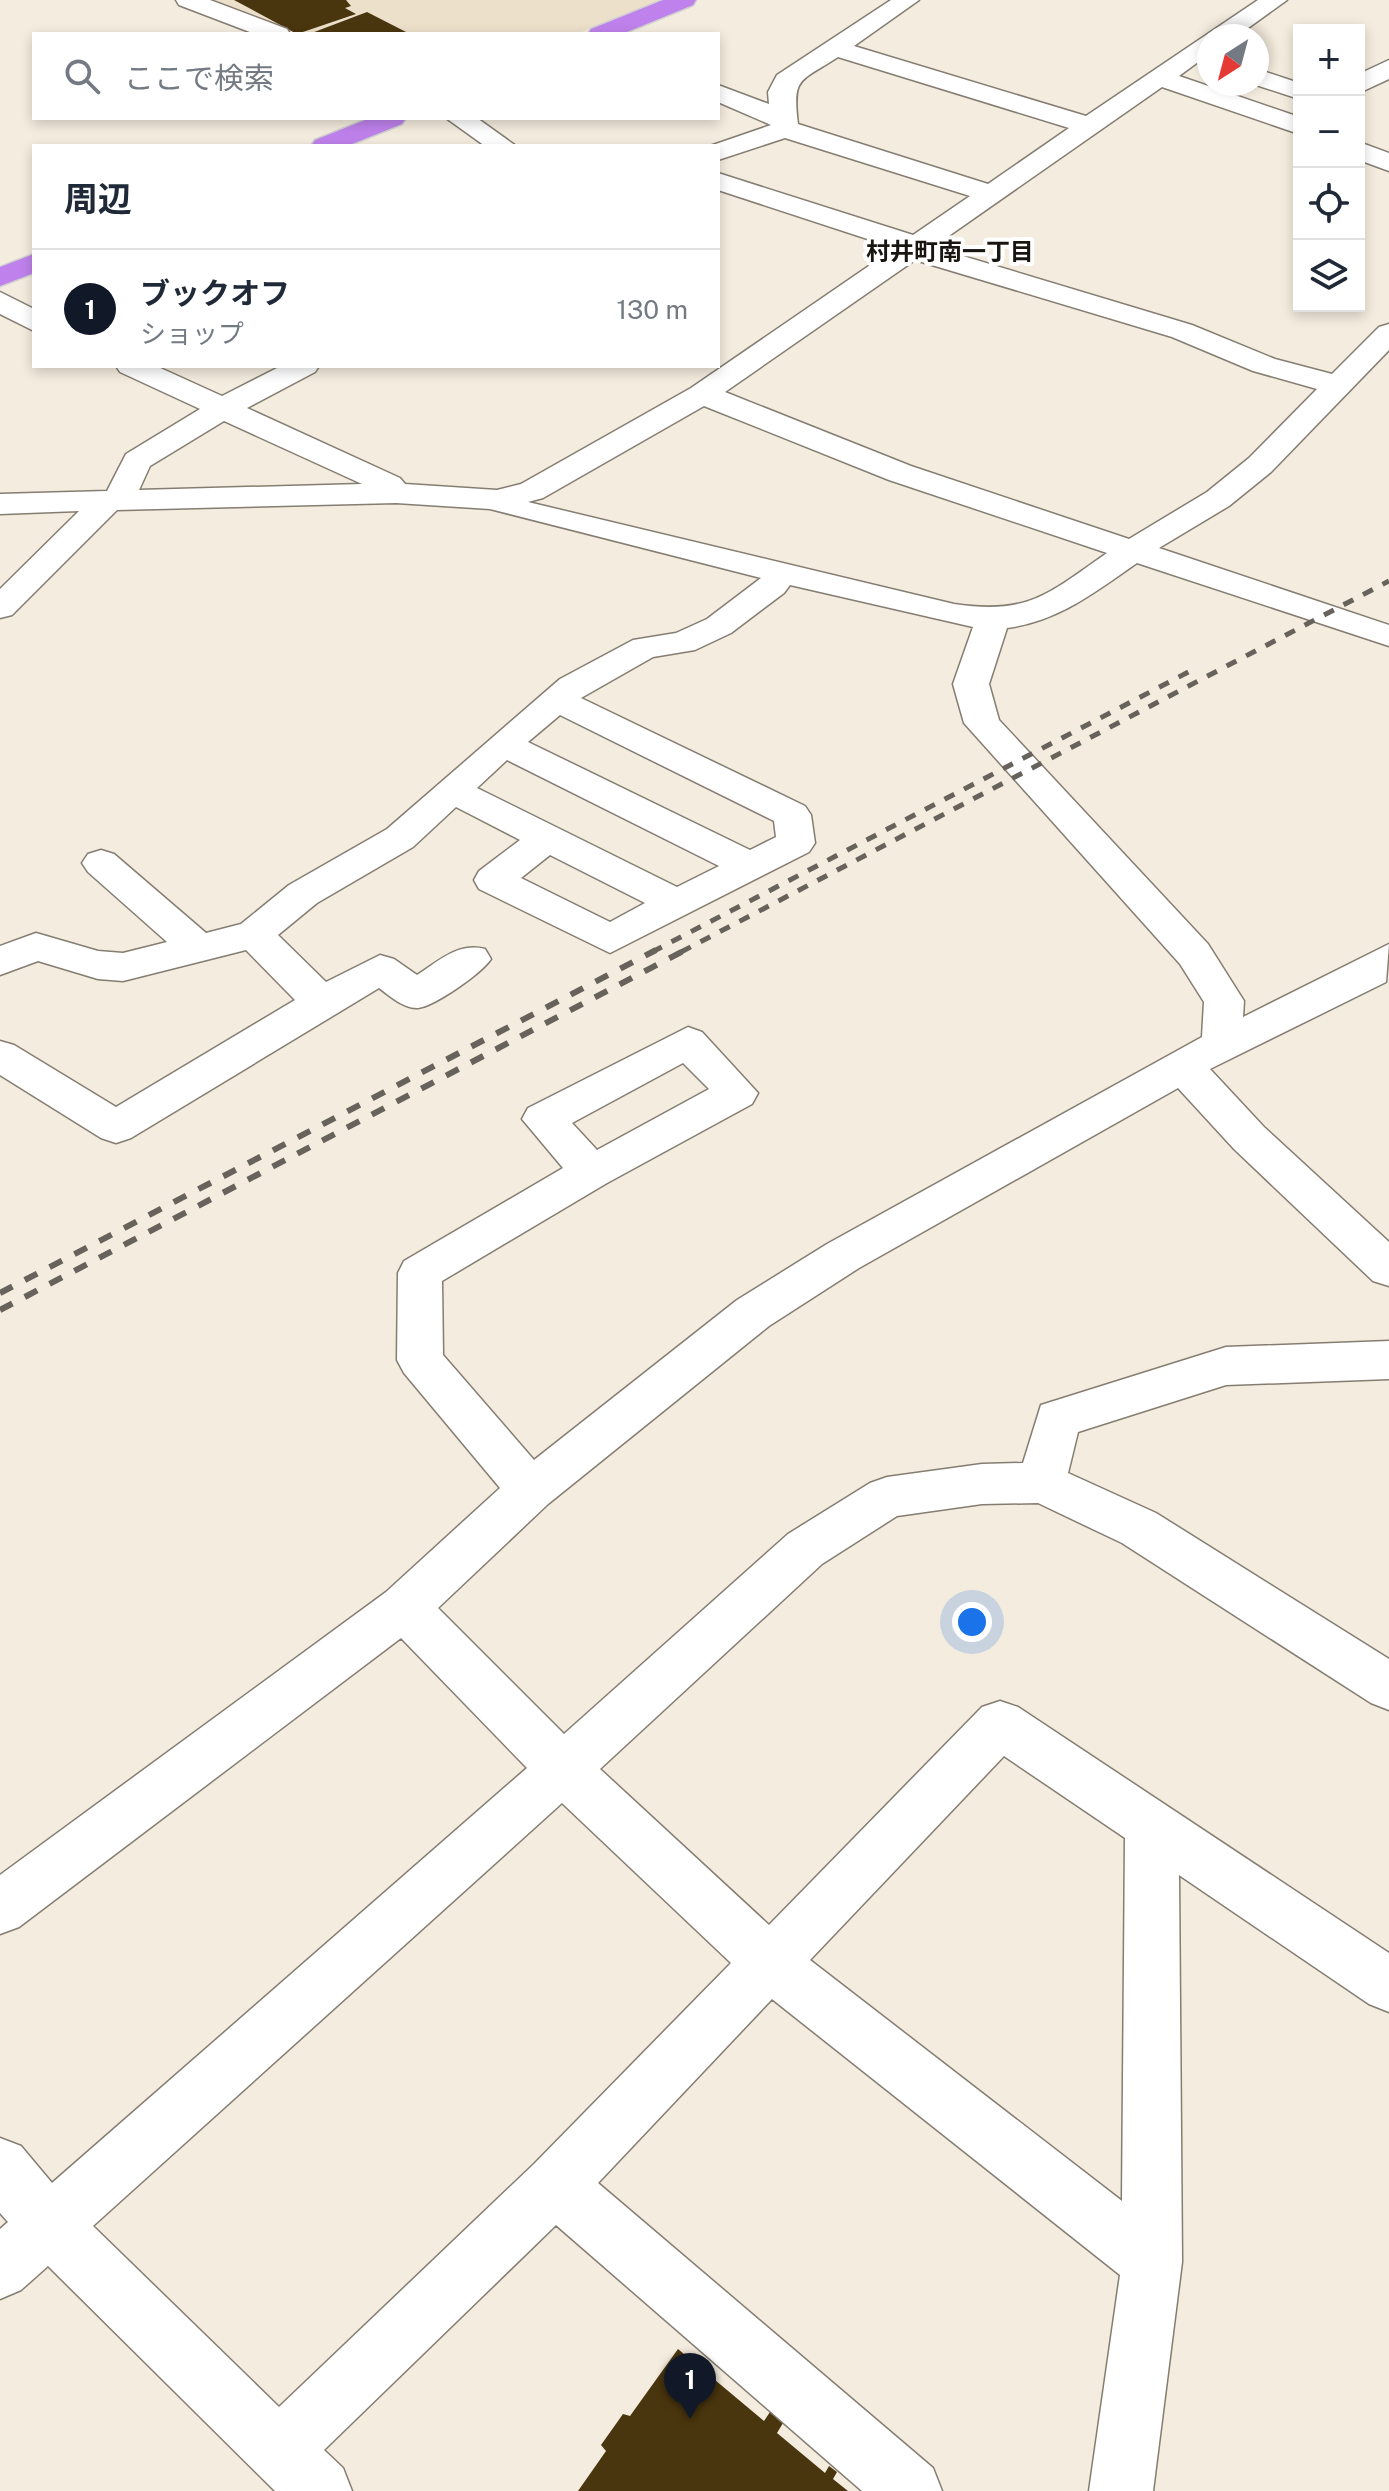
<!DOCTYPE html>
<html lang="ja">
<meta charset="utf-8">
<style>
:root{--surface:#fff;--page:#f6f6f7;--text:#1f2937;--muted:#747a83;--line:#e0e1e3;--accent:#111827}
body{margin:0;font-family:"Public Sans","Noto Sans JP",sans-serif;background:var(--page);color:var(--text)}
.controls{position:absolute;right:24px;top:24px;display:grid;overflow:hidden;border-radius:0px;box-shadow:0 4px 12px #0003}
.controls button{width:72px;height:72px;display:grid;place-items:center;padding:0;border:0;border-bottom:2px solid var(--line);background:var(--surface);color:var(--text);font:40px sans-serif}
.compass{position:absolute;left:1197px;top:24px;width:72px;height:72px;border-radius:50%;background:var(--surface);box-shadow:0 4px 12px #0003;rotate:216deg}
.you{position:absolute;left:972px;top:1622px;width:28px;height:28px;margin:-20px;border:6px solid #fff;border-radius:50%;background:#1a73e8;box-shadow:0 0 0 12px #1a73e833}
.badge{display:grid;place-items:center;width:52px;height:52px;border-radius:50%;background:var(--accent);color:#fff;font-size:26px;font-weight:700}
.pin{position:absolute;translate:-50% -66px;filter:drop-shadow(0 2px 4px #0008)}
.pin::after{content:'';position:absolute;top:42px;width:28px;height:24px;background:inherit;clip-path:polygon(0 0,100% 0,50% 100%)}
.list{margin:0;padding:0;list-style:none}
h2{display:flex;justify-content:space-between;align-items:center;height:104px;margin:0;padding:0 32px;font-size:34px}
h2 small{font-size:26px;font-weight:400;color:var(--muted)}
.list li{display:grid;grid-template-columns:52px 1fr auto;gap:24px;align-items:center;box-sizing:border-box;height:120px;padding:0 32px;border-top:2px solid var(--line)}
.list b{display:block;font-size:30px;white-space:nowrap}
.list p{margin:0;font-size:26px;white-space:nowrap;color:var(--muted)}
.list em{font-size:26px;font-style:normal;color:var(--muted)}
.icon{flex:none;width:44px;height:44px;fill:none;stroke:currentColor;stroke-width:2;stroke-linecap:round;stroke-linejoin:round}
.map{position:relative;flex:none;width:1389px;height:2491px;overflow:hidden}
.search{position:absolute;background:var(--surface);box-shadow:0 4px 12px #0003;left:32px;top:32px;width:688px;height:88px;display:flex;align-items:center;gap:20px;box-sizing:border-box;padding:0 28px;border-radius:0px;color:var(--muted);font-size:30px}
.panel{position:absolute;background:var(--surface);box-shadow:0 4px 12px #0003;left:32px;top:144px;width:688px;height:224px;border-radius:0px}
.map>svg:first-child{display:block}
</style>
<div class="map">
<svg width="1389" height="2491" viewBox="0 0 1389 2491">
<rect width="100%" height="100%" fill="#f4ecde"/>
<!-- built -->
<path fill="#ece0cb" d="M 208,0 L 660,0 L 577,34 L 294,34 Z"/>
<!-- building -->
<g fill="#4a360e">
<path d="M 234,0 L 346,0 L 351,6 L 345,8 L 356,14 L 297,34 Z"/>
<path d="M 367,12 L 410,34 L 309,34 Z"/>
<path d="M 678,2349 L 764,2421 L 770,2412 L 783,2423 L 777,2433 L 825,2473 L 829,2466 L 837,2472 L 833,2479 L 848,2491 L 578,2491 L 606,2451 L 601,2445 L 623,2414 L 630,2416 Z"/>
</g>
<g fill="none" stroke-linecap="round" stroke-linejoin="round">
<defs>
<g id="minor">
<path d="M 176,0 L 210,0 L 287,29 L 290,34 L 255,34 L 179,5 Z"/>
<path d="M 891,0 L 919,0 L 854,46 L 1086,116 L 1258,0 L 1287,0 L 1237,36 L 1209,36 L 1209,54 L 1179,76 L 1299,117 L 1299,134 L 1162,87 L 933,247 L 1192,325 L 1275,359 L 1332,374 L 1379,327 L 1389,324 L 1389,350 L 1271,472 L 1229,506 L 1159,548 L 1389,625 L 1389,646 L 1137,563 C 1095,592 1059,621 1007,628 L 989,684 L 999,720 L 1208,944 L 1244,1001 L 1243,1017 L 1389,944 L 1386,982 L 1210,1069 L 1264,1127 L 1389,1242 L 1389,1286 L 1373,1281 L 1234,1149 L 1178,1088 L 859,1268 L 769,1326 L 548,1504 L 438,1608 L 564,1734 L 788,1534 L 870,1483 L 887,1477 L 982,1464 L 1023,1463 L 1041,1405 L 1226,1347 L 1389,1341 L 1389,1379 L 1226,1385 L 1078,1432 L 1068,1473 L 1156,1513 L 1389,1659 L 1389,1710 L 1371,1703 L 1122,1543 L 1038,1503 L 982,1504 L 897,1516 L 822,1564 L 600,1769 L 769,1925 L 982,1707 L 1000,1701 L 1018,1707 L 1389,1953 L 1389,2012 L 1369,2004 L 1179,1875 L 1182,2262 L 1153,2491 L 1089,2491 L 1120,2275 L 772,1999 L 598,2183 L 933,2468 L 942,2491 L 862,2491 L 556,2225 L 324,2450 L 343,2468 L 352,2491 L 275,2491 L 48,2266 L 21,2290 L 0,2299 L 0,2229 L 8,2222 L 0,2213 L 0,2138 L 21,2146 L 52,2183 L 527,1768 L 401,1638 L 19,1927 L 0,1934 L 0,1875 L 386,1592 L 500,1488 L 404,1373 L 397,1360 L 398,1273 L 404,1261 L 563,1168 L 522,1119 L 528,1108 L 688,1027 L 702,1032 L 758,1093 L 752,1104 L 607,1183 L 442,1281 L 443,1355 L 534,1460 L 737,1300 L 827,1244 L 1202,1037 L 1204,1002 L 1180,964 L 964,723 L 953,684 L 973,627 L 790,585 L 784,593 L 731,633 L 695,650 L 653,657 L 581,698 L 805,806 L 811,815 L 815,843 L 809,852 L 610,953 L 479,889 L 474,880 L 479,871 L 520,840 L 456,807 L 413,847 L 317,903 L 278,935 L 326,982 L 380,955 L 394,959 L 417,975 C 439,961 458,942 485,949 L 491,959 C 482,973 435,1006 418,1008 C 404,1009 390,996 379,988 L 131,1138 L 116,1143 L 101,1138 L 0,1075 L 0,1041 L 14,1045 L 116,1107 L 295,1000 L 246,950 L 123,981 L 98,979 L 38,961 L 0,975 L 0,946 L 36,933 L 98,951 L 123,953 L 167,942 L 88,872 L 82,863 L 88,854 L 101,850 L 114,854 L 206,933 L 241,924 L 289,885 L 387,829 L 560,679 L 633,640 L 676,633 L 707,619 L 761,578 L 490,509 L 396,503 L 117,510 L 12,615 L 0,618 L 0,589 L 79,511 L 0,514 L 0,494 L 107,491 L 126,454 L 200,409 L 120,372 L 116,366 L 156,366 L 222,396 L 281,366 L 319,366 L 315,372 L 247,408 L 400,478 L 405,484 L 497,490 L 521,484 L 691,388 L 895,248 L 718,190 L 718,173 L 913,235 L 970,196 L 785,138 L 718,160 L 718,146 L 710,146 L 771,125 L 718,102 L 718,85 L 769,104 L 768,92 L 777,75 ZM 838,57 L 1069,128 L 988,184 L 798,124 C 792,76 800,82 838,57 ZM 915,260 L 1172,337 L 1253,371 L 1317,389 L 1249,458 L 1207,492 L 1129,539 L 911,466 L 725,392 ZM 704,406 L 889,480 L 1107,553 C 1048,594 1029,615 954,604 L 528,502 L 543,498 ZM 224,421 L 362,484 L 139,490 L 150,466 ZM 560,715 L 774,821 L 776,837 L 750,850 L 528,742 ZM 507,760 L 719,866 L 677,887 L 477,788 ZM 550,855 L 645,903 L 610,922 L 521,878 ZM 683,1063 L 709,1089 L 597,1150 L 572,1123 ZM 1004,1756 L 1125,1838 L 1122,2201 L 810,1960 ZM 562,1803 L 731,1963 L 534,2164 L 279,2407 L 93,2226 Z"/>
<path d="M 1389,60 L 1389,79 L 1359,93 L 1359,74 Z"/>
<path d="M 1257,69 L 1299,83 L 1299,99 L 1253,84 L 1257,84 Z"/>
<path d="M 446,118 L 477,118 L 516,146 L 485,146 Z"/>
<path d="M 1359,142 L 1389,153 L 1389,171 L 1359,160 Z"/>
<path d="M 0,292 L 34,309 L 34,331 L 0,314 Z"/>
</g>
<g id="highway">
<path d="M 663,0 L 696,0 L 693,5 L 622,34 L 588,34 L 591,29 Z"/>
<path d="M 370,118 L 406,118 L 402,124 L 347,146 L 311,146 L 315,140 Z"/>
<path d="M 34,254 L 34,273 L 0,286 L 0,267 Z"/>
</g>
</defs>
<!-- minor casing -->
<use href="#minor" stroke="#857d71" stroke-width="3"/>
<!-- highway casing -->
<use href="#highway" stroke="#d1d0d0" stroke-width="3"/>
<!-- minor -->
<use href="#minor" fill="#fff" fill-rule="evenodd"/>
<!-- highway -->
<use href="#highway" fill="#bf82ec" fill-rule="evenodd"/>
<!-- rail-far1 -->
<g stroke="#67625b" stroke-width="5" stroke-dasharray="11 11" stroke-linecap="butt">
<path d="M 652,952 L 1198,667"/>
<path d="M 681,952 L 1389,581"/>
</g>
<!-- rail -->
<g stroke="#67625b" stroke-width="6" stroke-dasharray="14 14" stroke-linecap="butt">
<path d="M 0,1293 L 656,950"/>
<path d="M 0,1310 L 685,950"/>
</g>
</g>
<g text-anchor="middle" stroke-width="8" stroke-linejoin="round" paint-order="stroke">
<!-- far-neighbourhood labels -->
<g font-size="24" font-weight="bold" fill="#191612" stroke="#fff">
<text x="950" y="260">村井町南一丁目</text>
</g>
</g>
</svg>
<div class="controls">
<button>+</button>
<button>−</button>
<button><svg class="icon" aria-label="locate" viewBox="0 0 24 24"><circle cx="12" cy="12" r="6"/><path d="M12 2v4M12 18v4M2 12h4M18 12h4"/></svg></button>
<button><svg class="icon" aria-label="layers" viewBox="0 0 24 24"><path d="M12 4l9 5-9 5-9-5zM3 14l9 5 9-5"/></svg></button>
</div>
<svg class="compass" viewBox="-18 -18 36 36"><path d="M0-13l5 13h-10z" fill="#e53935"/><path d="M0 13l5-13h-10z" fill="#747a83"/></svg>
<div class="you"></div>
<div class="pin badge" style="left:690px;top:2419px">1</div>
<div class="search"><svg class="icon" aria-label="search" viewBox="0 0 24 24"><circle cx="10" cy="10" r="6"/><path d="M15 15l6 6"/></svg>ここで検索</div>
<section class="panel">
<h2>周辺<small></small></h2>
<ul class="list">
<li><span class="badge">1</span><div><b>ブックオフ</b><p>ショップ</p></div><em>130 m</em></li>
</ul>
</section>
</div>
